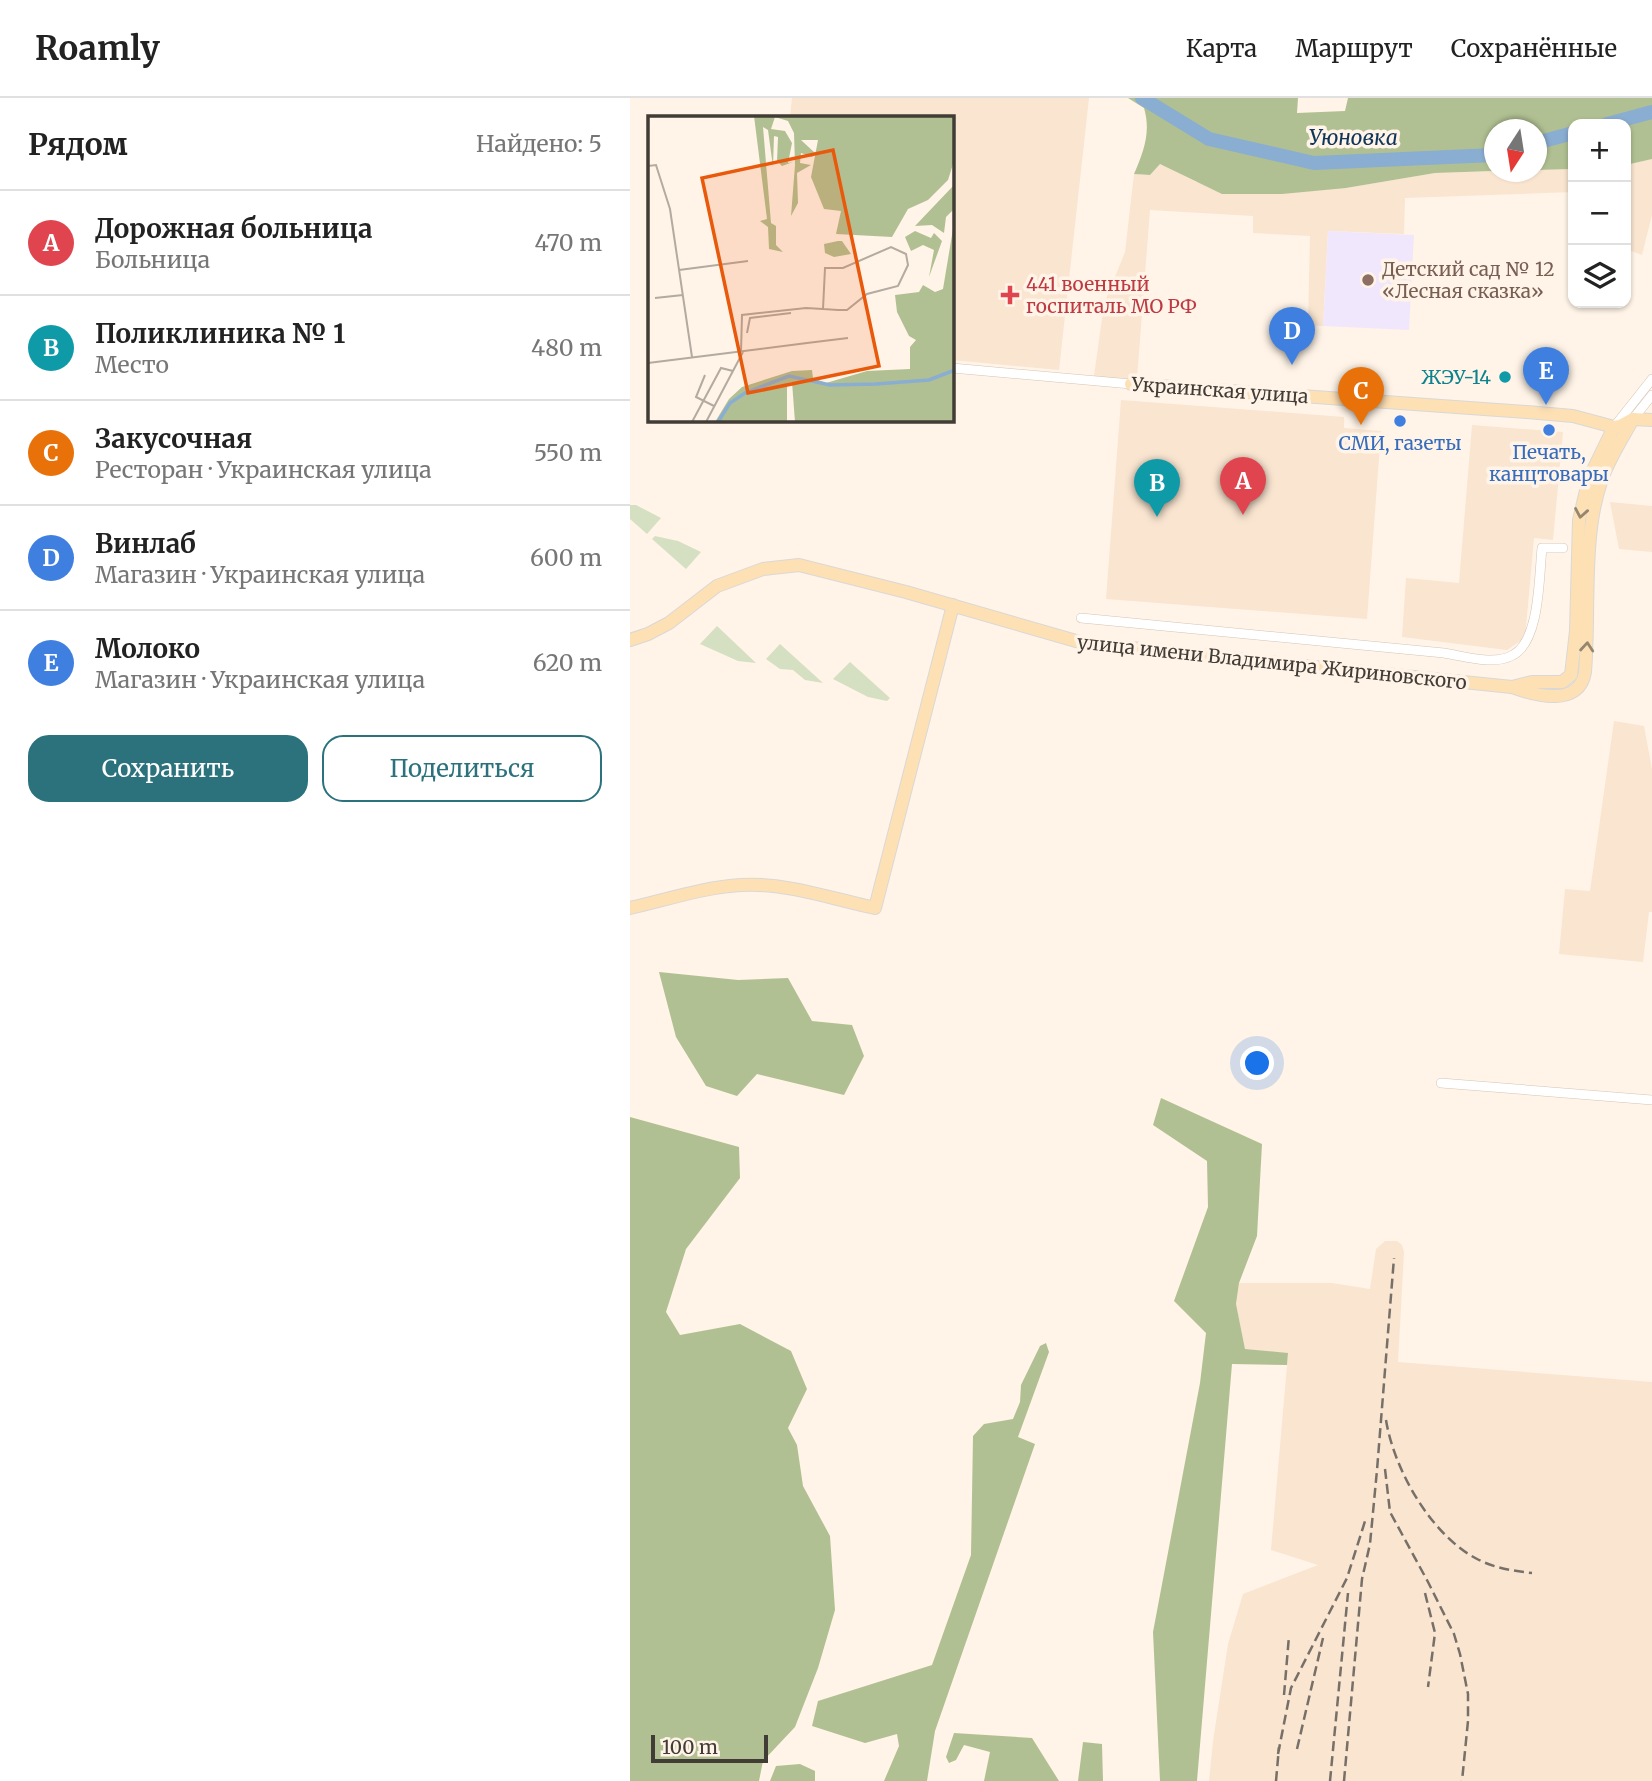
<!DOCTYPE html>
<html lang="ru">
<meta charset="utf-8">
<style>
:root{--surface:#fff;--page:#f2f2f2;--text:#222;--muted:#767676;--line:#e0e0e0;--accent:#2b727d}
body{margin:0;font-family:Merriweather,serif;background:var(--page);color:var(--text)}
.controls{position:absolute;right:21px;top:21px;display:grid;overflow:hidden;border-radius:14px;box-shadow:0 2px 5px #0004}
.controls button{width:63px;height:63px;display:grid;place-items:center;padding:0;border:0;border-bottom:2px solid var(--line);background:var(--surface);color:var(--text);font:35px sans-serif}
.compass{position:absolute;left:854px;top:21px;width:63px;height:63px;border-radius:50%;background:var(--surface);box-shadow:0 2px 5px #0004;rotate:192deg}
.scale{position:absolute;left:21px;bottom:18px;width:117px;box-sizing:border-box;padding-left:7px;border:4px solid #413c36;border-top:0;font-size:19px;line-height:24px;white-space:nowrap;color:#413c36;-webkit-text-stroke:5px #fff4e7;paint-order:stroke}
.you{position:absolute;left:628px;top:966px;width:24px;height:24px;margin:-18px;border:5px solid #fff;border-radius:50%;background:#1a73e8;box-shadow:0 0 0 10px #1a73e833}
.badge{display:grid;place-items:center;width:46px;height:46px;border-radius:50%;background:var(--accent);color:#fff;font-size:23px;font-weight:700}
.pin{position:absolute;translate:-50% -58px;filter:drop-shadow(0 2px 4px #0008)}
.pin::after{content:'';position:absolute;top:37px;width:24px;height:21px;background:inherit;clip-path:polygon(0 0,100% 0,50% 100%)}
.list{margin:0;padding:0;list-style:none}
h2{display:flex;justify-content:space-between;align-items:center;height:91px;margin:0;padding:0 28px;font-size:30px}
h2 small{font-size:23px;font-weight:400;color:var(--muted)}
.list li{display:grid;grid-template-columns:46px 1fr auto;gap:21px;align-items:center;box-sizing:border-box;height:105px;padding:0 28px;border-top:2px solid var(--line)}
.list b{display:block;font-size:26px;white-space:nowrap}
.list p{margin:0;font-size:23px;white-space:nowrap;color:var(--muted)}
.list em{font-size:23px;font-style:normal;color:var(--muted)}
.actions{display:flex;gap:14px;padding:21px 28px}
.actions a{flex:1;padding:16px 0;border:2px solid var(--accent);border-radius:21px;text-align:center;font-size:24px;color:var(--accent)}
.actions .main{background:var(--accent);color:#fff}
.icon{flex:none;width:38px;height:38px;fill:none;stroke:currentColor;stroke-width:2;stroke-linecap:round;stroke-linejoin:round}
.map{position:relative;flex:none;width:1022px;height:1683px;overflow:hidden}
header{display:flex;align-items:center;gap:42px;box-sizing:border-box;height:98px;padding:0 35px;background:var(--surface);border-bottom:2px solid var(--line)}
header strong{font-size:33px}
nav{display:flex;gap:38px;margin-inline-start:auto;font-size:24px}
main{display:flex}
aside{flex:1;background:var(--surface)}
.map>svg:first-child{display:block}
</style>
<header>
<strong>Roamly</strong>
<nav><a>Карта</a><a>Маршрут</a><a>Сохранённые</a></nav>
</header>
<main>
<aside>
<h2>Рядом<small>Найдено: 5</small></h2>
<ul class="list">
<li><span class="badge" style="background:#e0444e">A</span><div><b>Дорожная больница</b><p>Больница</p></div><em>470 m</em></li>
<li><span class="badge" style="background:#0f9aa8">B</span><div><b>Поликлиника № 1</b><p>Место</p></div><em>480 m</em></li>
<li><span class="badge" style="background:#e8710a">C</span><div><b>Закусочная</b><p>Ресторан · Украинская улица</p></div><em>550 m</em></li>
<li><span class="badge" style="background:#3f7fe0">D</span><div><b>Винлаб</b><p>Магазин · Украинская улица</p></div><em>600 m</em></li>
<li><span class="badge" style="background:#3f7fe0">E</span><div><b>Молоко</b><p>Магазин · Украинская улица</p></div><em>620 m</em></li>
</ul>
<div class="actions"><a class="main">Сохранить</a><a>Поделиться</a></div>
</aside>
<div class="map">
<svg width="1022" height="1683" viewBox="0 0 1022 1683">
<rect width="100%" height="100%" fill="#fff4e7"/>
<!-- built -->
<g fill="#f9e5d0">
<path d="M 162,0 L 459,0 L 429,272 L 322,262 L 322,19 L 160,19 Z"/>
<path d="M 1022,61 L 1022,117 L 1012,157 L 996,151 L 996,67 Z"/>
<path d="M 530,65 L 566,84 L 716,90 L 805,75 L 943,71 L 943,94 L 775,100 L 774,136 L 698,133 L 693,228 L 678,227 L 680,138 L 623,135 L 623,118 L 520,112 L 507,280 L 496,282 L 464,278 L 474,206 L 495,154 L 504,76 L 520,77 Z"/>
<path d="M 491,302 L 714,319 L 714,330 L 751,333 L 737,521 L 476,501 Z"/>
<path d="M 842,327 L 933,334 L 923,442 L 904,440 L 895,540 L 877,552 L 772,539 L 776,480 L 829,485 Z"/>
<path d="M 980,404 L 1022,408 L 1022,454 L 989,451 Z"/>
<path d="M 984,623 L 1014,628 L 1022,671 L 1022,814 L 1019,814 L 1013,864 L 929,856 L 935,791 L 960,793 Z"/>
<path d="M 755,1143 L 767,1143 L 772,1147 L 774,1154 L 768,1264 L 1022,1284 L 1022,1683 L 579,1683 L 583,1643 L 598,1546 L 613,1496 L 688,1467 L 641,1452 L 658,1256 L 615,1251 L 606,1207 L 609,1185 L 702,1185 L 740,1191 L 746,1151 Z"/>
</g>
<!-- education -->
<path fill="#f1e7fc" d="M 698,133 L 784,137 L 779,232 L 693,228 Z"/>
<!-- green -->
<g fill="#d5e0c2">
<path d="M 0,407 L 6,407 L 31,420 L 17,436 L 0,421 Z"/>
<path d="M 25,438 L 48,443 L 71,454 L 56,471 L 22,441 Z"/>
<path d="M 87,528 L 126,565 L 108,563 L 70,546 Z"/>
<path d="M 150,546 L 193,585 L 175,582 L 163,572 L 150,571 L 136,561 Z"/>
<path d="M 220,564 L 260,600 L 257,603 L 238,599 L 203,581 Z"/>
</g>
<!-- forest -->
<g fill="#b1c092">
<path d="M 498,0 L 668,0 L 667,15 L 715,13 L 718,0 L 1022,0 L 1022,61 L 996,67 L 996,26 L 943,26 L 943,71 L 907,72 L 906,32 L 864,32 L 864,73 L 805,75 L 716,90 L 652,96 L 592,96 L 530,66 L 520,77 L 504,76 C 514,53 521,34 514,10 Z"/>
<path d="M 29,874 L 108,882 L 158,880 L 182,923 L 222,927 L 234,958 L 214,997 L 127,976 L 107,998 L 76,988 L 46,939 Z"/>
<path d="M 531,1000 L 632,1046 L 627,1138 L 609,1185 L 606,1206 L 615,1251 L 658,1255 L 657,1267 L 602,1266 L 567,1683 L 530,1683 L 523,1534 L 570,1285 L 576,1235 L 544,1203 L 578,1109 L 577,1063 L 523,1027 Z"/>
<path d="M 0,1019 L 109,1049 L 110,1080 L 56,1151 L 36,1214 L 50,1237 L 110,1226 L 161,1253 L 177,1291 L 158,1330 L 167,1347 L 173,1388 L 200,1438 L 205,1512 L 188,1570 L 165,1629 L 133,1663 L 129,1683 L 0,1683 Z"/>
<path d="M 416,1245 L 419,1254 L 388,1339 L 405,1346 L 305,1633 L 297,1683 L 254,1683 L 269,1648 L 267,1636 L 235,1645 L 182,1628 L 188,1603 L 302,1567 L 341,1457 L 343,1338 L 354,1326 L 383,1321 L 390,1304 L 391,1287 L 410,1248 Z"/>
<path d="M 324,1635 L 402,1640 L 429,1683 L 354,1683 L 360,1654 L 334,1647 L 326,1662 L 319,1665 L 316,1659 Z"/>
<path d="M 453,1644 L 472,1646 L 473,1683 L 448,1683 Z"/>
<path d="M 170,1666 L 185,1673 L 185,1683 L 140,1683 L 146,1668 Z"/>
</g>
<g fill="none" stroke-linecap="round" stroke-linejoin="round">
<!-- river -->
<g stroke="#8aadd2" stroke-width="14">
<path d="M 512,0 L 579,41 L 684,65 L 864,57"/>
<path d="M 977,26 L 1022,14"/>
<path d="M 906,45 L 943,35"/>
</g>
<defs>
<g id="minor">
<path d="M 322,270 L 501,286"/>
<path d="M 1003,321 L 1022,297"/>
<path d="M 984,329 L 1022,281"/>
<path d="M 451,520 L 814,555 C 834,558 864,568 883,557 C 910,543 909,478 912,450 L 933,450"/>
<path d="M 811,985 L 1022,1002"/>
</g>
<g id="major">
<path d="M 501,286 L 897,314 L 943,318 L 984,329 L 990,328 L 1003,321 L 1022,322"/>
<path d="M 0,542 L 18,536 L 39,525 L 87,488 L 133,471 L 169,467 L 276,494 L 453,545 L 882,589 C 906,598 950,609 955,574 C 960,514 952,439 971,384 C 978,362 992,341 1003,321"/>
<path d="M 882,589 L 902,584 L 932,584 L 941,577 L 946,533 L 949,422 L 959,380 L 984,329"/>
<path d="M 0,810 C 36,802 74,789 111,787 C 154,784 203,801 245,810 L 323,507"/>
</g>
</defs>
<!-- minor casing -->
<use href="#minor" stroke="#d2c5b6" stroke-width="10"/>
<!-- major casing -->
<use href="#major" stroke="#d9d8d7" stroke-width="14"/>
<!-- minor -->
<use href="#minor" stroke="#fff" stroke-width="9"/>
<!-- major -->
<use href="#major" stroke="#fee0b5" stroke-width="12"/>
<!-- rail -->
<g stroke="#777068" stroke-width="2.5" stroke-dasharray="10 5" stroke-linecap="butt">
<path d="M 756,1322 C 764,1372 802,1439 849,1462 C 865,1470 884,1473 902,1475"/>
<path d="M 755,1371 L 760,1414 L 798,1484 L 824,1536 L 830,1556 L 838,1596 L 838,1623 L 832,1683"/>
<path d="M 795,1495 L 805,1535 L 798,1589"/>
<path d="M 654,1597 L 659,1538"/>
<path d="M 667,1651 L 693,1540"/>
<path d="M 648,1656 L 661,1590 L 717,1480 L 736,1420"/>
<path d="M 646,1683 L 649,1649"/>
<path d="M 700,1683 L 718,1495"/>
<path d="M 714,1683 L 732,1481 L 740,1446 L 747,1372 L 764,1160"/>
</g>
</g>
<!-- one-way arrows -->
<defs><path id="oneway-chevron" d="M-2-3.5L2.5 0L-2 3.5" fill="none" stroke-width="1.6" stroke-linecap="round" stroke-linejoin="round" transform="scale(1.75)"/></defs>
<g stroke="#96866f">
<use href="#oneway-chevron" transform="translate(951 415) rotate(100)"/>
<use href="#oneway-chevron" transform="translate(957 549) rotate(-85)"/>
</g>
<!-- markers -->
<circle fill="#8d6e63" stroke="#fff4e7" stroke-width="2.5" cx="738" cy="182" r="7"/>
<path fill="#e0444e" stroke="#fff4e7" stroke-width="2.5" d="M376.5 186.5h7v7h7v7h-7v7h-7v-7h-7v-7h7z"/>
<circle fill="#0f9aa8" stroke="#fff4e7" stroke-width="2.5" cx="875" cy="279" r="7"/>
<g fill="#3f7fe0" stroke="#fff4e7" stroke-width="2.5">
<circle cx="770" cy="323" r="7"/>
<circle cx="919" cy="332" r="7"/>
</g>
<g text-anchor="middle" stroke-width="7" stroke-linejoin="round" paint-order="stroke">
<!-- education labels -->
<g font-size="19" fill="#785e54" stroke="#fff4e7" text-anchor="start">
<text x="752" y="178">Детский сад № 12<tspan x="752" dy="22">«Лесная сказка»</tspan></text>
</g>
<!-- health labels -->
<g font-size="19" fill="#be3a42" stroke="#fff4e7" text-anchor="start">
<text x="396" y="193">441 военный<tspan x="396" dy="22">госпиталь МО РФ</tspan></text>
</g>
<!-- culture labels -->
<g font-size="19" fill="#0d838f" stroke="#fff4e7" text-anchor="end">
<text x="861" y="286">ЖЭУ-14</text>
</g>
<!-- street labels -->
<g font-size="19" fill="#413c36" stroke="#fff4e7">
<text transform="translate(590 292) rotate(4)" y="7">Украинская улица</text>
<text transform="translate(642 564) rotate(6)" y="7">улица имени Владимира Жириновского</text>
</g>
<!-- shop labels -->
<g font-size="19" fill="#366cbe" stroke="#fff4e7">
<text x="770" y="352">СМИ, газеты</text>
<text x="919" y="361">Печать,<tspan x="919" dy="22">канцтовары</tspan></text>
</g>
<!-- water labels -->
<g font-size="21" font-style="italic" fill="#0f365a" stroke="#fff4e7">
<text x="723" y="47">Уюновка</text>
</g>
</g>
<!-- overview -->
<g transform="translate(18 18)">
<rect width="306" height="306" fill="#fff4e7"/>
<path d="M 106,0 L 306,0 L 306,45 L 300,64 L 280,84 L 260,93 L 244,121 L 188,118 L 193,95 L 176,93 L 163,61 L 170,24 L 153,24 L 167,37 L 164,41 L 153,37 L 152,47 L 163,49 L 149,57 L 150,87 L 143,100 L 147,49 L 146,17 L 140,5 L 127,1 L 123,13 L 137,15 L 144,27 L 140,47 L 145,46 L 134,50 L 129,45 L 130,21 L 126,20 L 125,51 L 120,14 L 115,11 L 123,107 L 128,110 L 128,129 L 135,136 L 121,133 L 120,111 L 112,105 L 119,103 ZM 306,69 L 306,93 L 298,101 L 296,117 L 284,109 L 267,110 ZM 306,107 L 306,306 L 147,306 L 144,266 L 139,268 L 139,306 L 67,306 L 81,283 L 94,271 L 144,255 L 164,254 L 165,262 L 178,267 L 219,255 L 262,253 L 262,231 L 268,224 L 261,220 L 249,196 L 247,179 L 271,176 L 275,169 L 287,176 L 295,173 ZM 267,115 L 283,122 L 286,117 L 294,125 L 281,161 L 286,134 L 275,129 L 263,135 L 257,121 ZM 190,125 L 194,125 L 203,138 L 186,141 L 177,137 L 176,128 Z" fill="#b1c092"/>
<path fill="none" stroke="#8aadd2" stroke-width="3.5" d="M 70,306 L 82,287 L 97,277 L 141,260 L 182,269 L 228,268 L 281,264 L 307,254"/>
<path fill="none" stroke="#b3aaa0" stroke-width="2" d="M 0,50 L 8,49 L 22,93 L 44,241M 31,154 L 100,145M 7,182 L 35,179M 99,217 L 102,202 L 143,197M 159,227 L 200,222M 93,236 L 94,199 L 158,192 L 175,193 L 190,194 L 199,194 L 219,178 L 250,170 L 260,149 L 258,138 L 243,131 L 195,152 L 177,152 L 175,193M 0,247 L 159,227M 57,259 L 48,281 L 66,290M 44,306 L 73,252 L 85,255M 58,306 L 95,236"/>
<path fill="#e8590c" fill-opacity="0.15" stroke="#e8590c" stroke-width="3.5" d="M 185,34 L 231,250 L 100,277 L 54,62 Z"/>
<rect width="306" height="306" fill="none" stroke="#413c36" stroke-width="3.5"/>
</g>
</svg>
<div class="controls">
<button>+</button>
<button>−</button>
<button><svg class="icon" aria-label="layers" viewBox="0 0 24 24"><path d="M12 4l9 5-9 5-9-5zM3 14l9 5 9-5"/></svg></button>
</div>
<svg class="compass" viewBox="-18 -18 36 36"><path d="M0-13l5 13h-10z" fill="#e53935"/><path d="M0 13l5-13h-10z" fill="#767676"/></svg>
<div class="scale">100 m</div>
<div class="you"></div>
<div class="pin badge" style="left:613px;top:417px;background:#e0444e">A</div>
<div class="pin badge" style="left:527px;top:419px;background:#0f9aa8">B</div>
<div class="pin badge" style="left:731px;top:327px;background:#e8710a">C</div>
<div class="pin badge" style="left:662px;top:267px;background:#3f7fe0">D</div>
<div class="pin badge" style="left:916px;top:307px;background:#3f7fe0">E</div>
</div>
</main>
